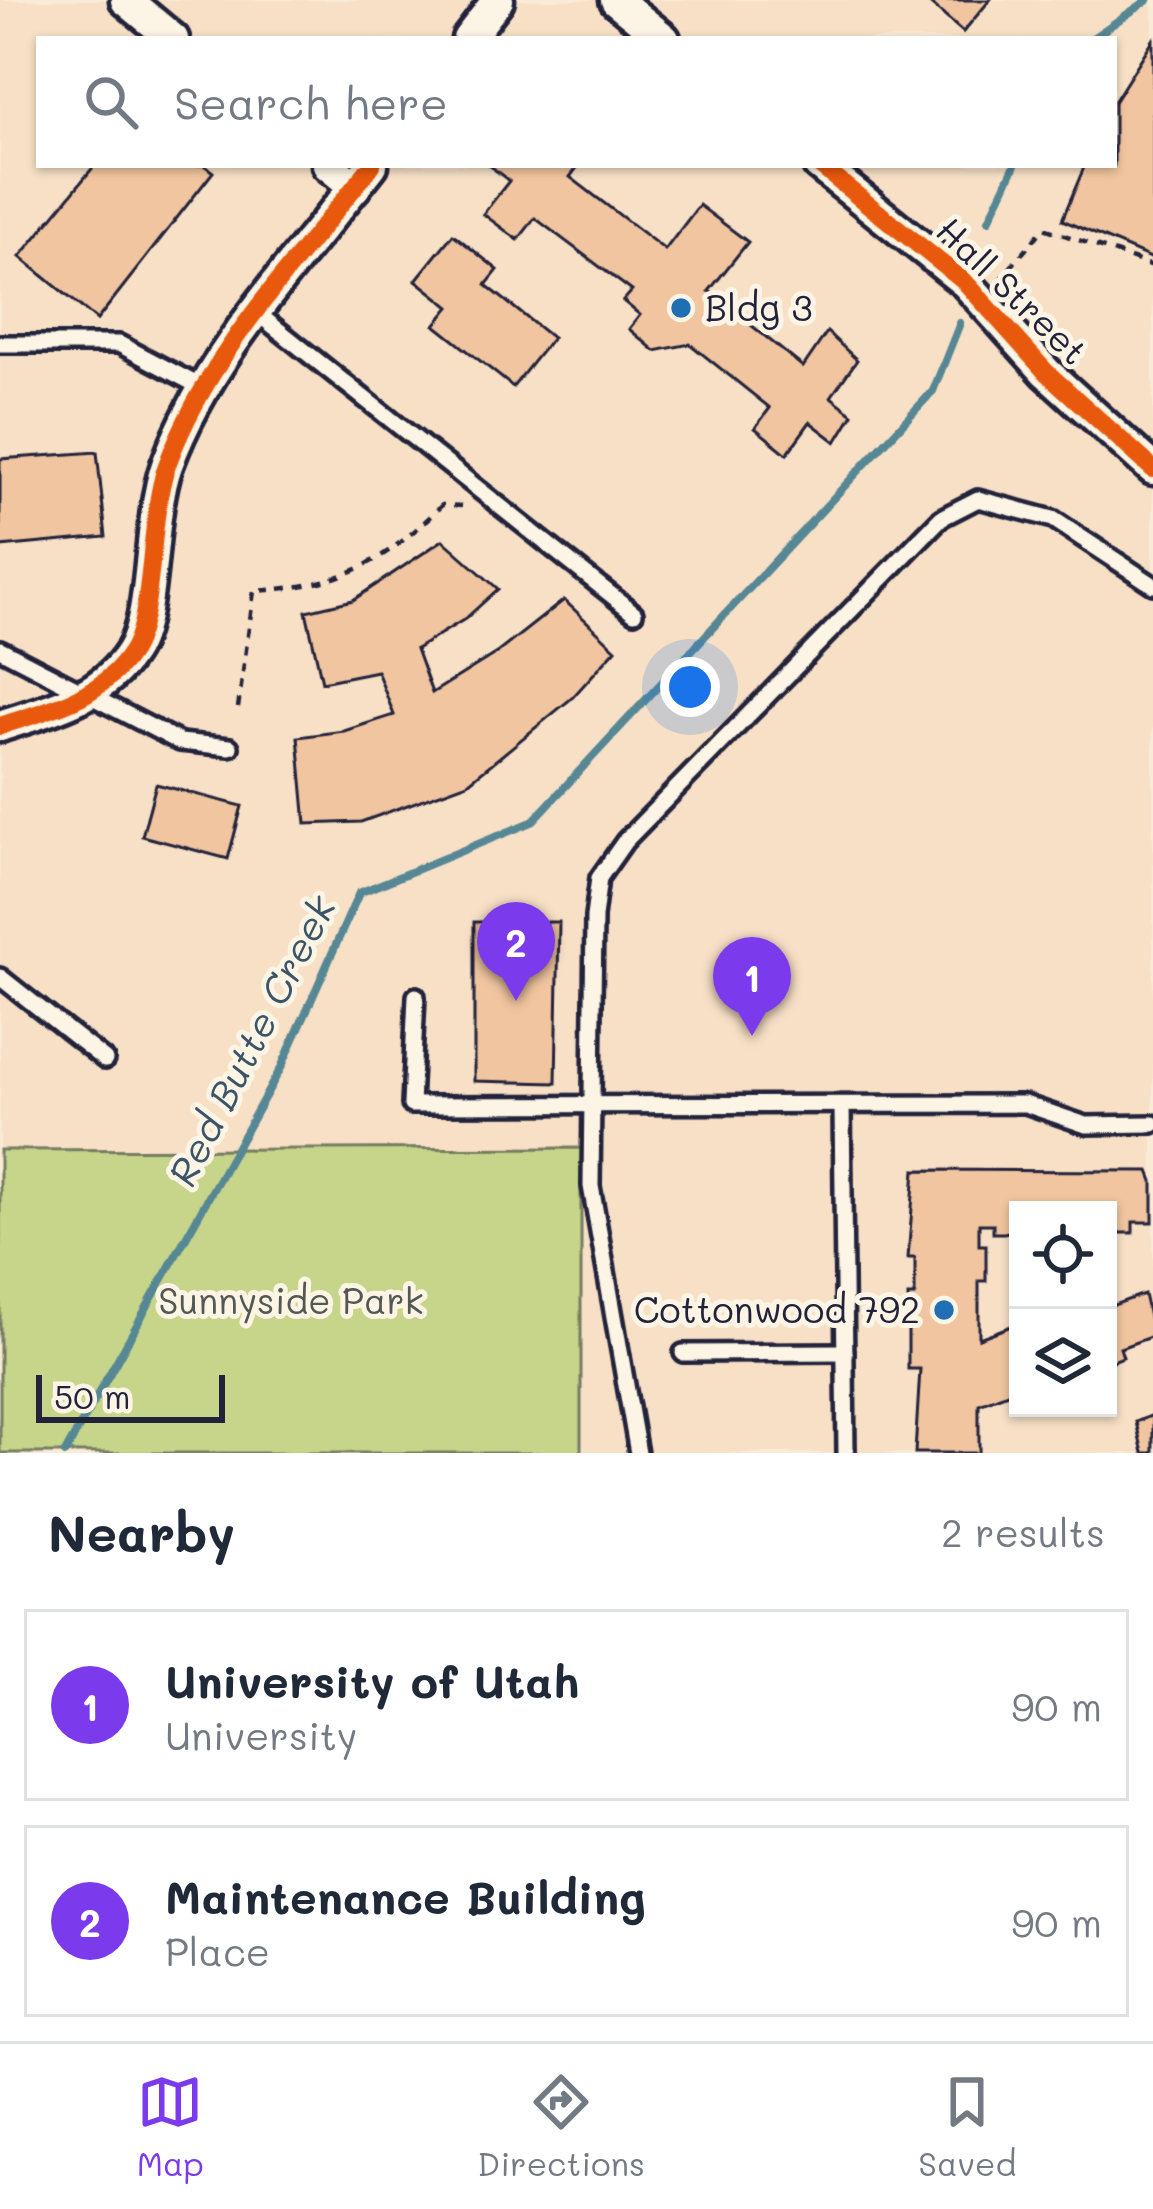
<!DOCTYPE html>
<style>
:root{--surface:#fff;--page:#f2f2f3;--text:#1f2937;--muted:#747a83;--line:#e0e1e3;--accent:#7c3aed}
body{margin:0;font-family:Mali,sans-serif;background:var(--page);color:var(--text)}
.controls{position:absolute;right:36px;bottom:36px;display:grid;overflow:hidden;border-radius:0px;box-shadow:0 3px 9px #0004}
.controls button{width:108px;height:108px;display:grid;place-items:center;padding:0;border:0;border-bottom:3px solid var(--line);background:var(--surface);color:var(--text);font:60px sans-serif}
.scale{position:absolute;left:36px;bottom:30px;width:189px;box-sizing:border-box;padding-left:12px;border:6px solid #22223b;border-top:0;font-size:33px;line-height:42px;white-space:nowrap;color:#22223b;-webkit-text-stroke:9px #fcf5e5;paint-order:stroke}
.you{position:absolute;left:690px;top:687px;width:42px;height:42px;margin:-30px;border:9px solid #fff;border-radius:50%;background:#1a73e8;box-shadow:0 0 0 18px #1a73e833}
.badge{display:grid;place-items:center;width:78px;height:78px;border-radius:50%;background:var(--accent);color:#fff;font-size:39px;font-weight:700}
.pin{position:absolute;translate:-50% -99px;filter:drop-shadow(0 3px 6px #0008)}
.pin::after{content:'';position:absolute;top:63px;width:42px;height:36px;background:inherit;clip-path:polygon(0 0,100% 0,50% 100%)}
.list{margin:0;padding:0;list-style:none}
h2{display:flex;justify-content:space-between;align-items:center;height:156px;margin:0;padding:0 48px;font-size:51px}
h2 small{font-size:39px;font-weight:400;color:var(--muted)}
.list li{display:grid;grid-template-columns:78px 1fr auto;gap:36px;align-items:center;box-sizing:border-box;height:192px;margin:0 24px 24px;padding:0 24px;border:3px solid var(--line);border-radius:0px}
.list b{display:block;font-size:45px;white-space:nowrap}
.list p{margin:0;font-size:39px;white-space:nowrap;color:var(--muted)}
.list em{font-size:39px;font-style:normal;color:var(--muted)}
.icon{flex:none;width:66px;height:66px;fill:none;stroke:currentColor;stroke-width:2;stroke-linecap:round;stroke-linejoin:round}
.map{position:relative;flex:none;width:1153px;height:1453px;overflow:hidden}
.search{position:absolute;background:var(--surface);box-shadow:0 3px 9px #0004;left:36px;right:36px;top:36px;height:132px;display:flex;align-items:center;gap:30px;box-sizing:border-box;padding:0 42px;border-radius:0px;color:var(--muted);font-size:45px}
.sheet{height:588px;background:var(--surface)}
nav{display:flex;justify-content:space-around;align-items:center;box-sizing:border-box;height:168px;border-top:3px solid var(--line);background:var(--surface);font-size:33px;color:var(--muted)}
nav a{display:grid;justify-items:center;gap:6px}
nav .on{color:var(--accent)}
.map>svg:first-child{display:block}
</style>
<div class="map">
<svg width="1153" height="1453" viewBox="0 0 1153 1453">
<rect width="100%" height="100%" fill="#faebd7"/>
<filter id="ink" filterUnits="userSpaceOnUse"><feTurbulence type="fractalNoise" baseFrequency=".00833" numOctaves="2"/><feDisplacementMap in="SourceGraphic" scale="24" xChannelSelector="R" yChannelSelector="G"/><feConvolveMatrix kernelMatrix="1 2 1 2 8 2 1 2 1" color-interpolation-filters="sRGB"/></filter>
<g filter="url(#ink)">
<!-- built -->
<path fill="#f7e0c6" fill-rule="evenodd" d="M 0,0 L 1153,0 L 1153,1453 L 581,1453 L 581,1148 L 0,1150 ZM 39,39 L 1114,39 L 1114,165 L 39,165 ZM 1018,1210 L 1108,1210 L 1108,1408 L 1018,1408 Z"/>
<!-- green -->
<path fill="#c6d589" stroke="#747c62" stroke-width="3" d="M 581,1148 L 581,1453 L 0,1453 L 0,1150 Z"/>
<g fill="none" stroke-linecap="round" stroke-linejoin="round">
<!-- stream -->
<g stroke="#568795" stroke-width="8">
<path d="M 1091,39 L 1148,0"/>
<path d="M 989,220 L 1015,165"/>
<path d="M 65,1453 L 281,1068 L 359,893 L 532,822 L 933,391 L 960,323"/>
</g>
</g>
<!-- building -->
<g fill="#f1c5a0" stroke="#22223b" stroke-width="3">
<path d="M 926,0 L 990,0 L 963,32 Z"/>
<path d="M 1153,40 L 1153,259 L 1062,220 L 1085,165 L 1114,165 L 1114,102 Z"/>
<path d="M 95,165 L 204,165 L 213,172 L 97,320 L 20,257 Z"/>
<path d="M 489,165 L 579,165 L 570,177 L 665,250 L 699,205 L 748,242 L 709,291 L 803,367 L 827,332 L 857,360 L 831,397 L 853,414 L 836,442 L 810,422 L 787,454 L 755,428 L 770,408 L 690,344 L 655,351 L 629,329 L 640,315 L 623,301 L 632,291 L 535,218 L 518,240 L 483,214 L 509,181 Z"/>
<path d="M 453,234 L 498,270 L 486,285 L 552,338 L 513,387 L 435,325 L 450,307 L 416,280 Z"/>
<path d="M 97,452 L 106,537 L 0,547 L 0,459 Z"/>
<path d="M 443,540 L 498,589 L 465,619 L 416,649 L 432,693 L 498,652 L 564,600 L 616,649 L 572,698 L 468,783 L 361,822 L 306,824 L 298,737 L 344,731 L 394,715 L 377,671 L 322,682 L 306,611 L 353,600 Z"/>
<path d="M 156,784 L 242,806 L 228,859 L 142,836 Z"/>
<path d="M 474,922 L 559,922 L 556,1083 L 474,1081 Z"/>
<path d="M 915,1170 L 1149,1171 L 1153,1181 L 1153,1222 L 1133,1222 L 1133,1233 L 1108,1233 L 1108,1210 L 1018,1210 L 1018,1230 L 1004,1233 L 993,1233 L 993,1224 L 979,1224 L 979,1245 L 986,1245 L 986,1281 L 979,1281 L 979,1338 L 1014,1325 L 1018,1334 L 1018,1389 L 979,1404 L 979,1453 L 915,1453 L 920,1369 L 908,1369 L 908,1296 L 915,1296 L 915,1258 L 908,1258 Z"/>
<path d="M 1144,1294 L 1153,1336 L 1120,1348 L 1123,1357 L 1108,1363 L 1108,1307 Z"/>
<path d="M 1153,1415 L 1153,1453 L 1143,1453 L 1136,1422 Z"/>
</g>
<g fill="none" stroke-linecap="round" stroke-linejoin="round">
<defs>
<g id="lane">
<path d="M 257,313 L 634,613"/>
<path d="M 0,344 L 119,344 L 203,388"/>
<path d="M 0,649 L 180,742 L 230,747"/>
<path d="M 0,977 L 105,1060"/>
<path d="M 416,996 L 411,1105 L 1025,1104 L 1086,1125 L 1153,1124"/>
<path d="M 842,1106 L 846,1453"/>
<path d="M 683,1353 L 845,1352"/>
<path d="M 638,1453 L 591,1186 L 594,917 L 599,878 L 625,841 L 941,518 L 978,499 L 1053,519 L 1153,585"/>
</g>
<g id="street">
<path d="M 126,0 L 173,39"/>
<path d="M 616,0 L 664,39"/>
<path d="M 468,39 L 498,0"/>
<path d="M 328,165 L 355,187"/>
<path d="M 819,165 L 966,283 L 1046,372 L 1153,469"/>
<path d="M 0,726 C 50,709 101,699 131,652 C 155,616 148,518 167,465 C 209,351 299,259 372,165"/>
</g>
</defs>
<!-- lane casing -->
<use href="#lane" stroke="#22223b" stroke-width="24"/>
<!-- street casing -->
<use href="#street" stroke="#22223b" stroke-width="39"/>
<!-- path -->
<g stroke="#22223b" stroke-width="4.5" stroke-dasharray="9 9" stroke-linecap="butt">
<path d="M 998,282 L 1044,228 L 1153,266"/>
<path d="M 238,708 L 254,591 C 339,586 381,566 442,505 L 464,506"/>
</g>
<!-- lane -->
<use href="#lane" stroke="#fcf5e5" stroke-width="15"/>
<!-- street -->
<use href="#street" stroke="#fcf5e5" stroke-width="30"/>
<defs>
<g id="cycleway">
<path d="M 819,165 L 966,283 L 1046,372 L 1153,469"/>
<path d="M 0,726 C 50,709 101,699 131,652 C 155,616 148,518 167,465 C 209,351 299,259 372,165"/>
</g>
</defs>
<!-- cycleway casing -->
<use href="#cycleway" stroke="#fcf5e5" stroke-width="26"/>
<!-- cycleway -->
<use href="#cycleway" stroke="#e8590c" stroke-width="18"/>
</g>
</g>
<!-- markers -->
<g fill="#1f6fb2" stroke="#fcf5e5" stroke-width="4.5">
<circle cx="681" cy="308" r="12"/>
<circle cx="944" cy="1310" r="12"/>
</g>
<g text-anchor="middle" stroke-width="10" stroke-linejoin="round" paint-order="stroke">
<!-- street labels -->
<g font-size="36" fill="#22223b" stroke="#fcf5e5">
<text transform="translate(1012 291) rotate(44)" y="13">Hall Street</text>
</g>
<!-- poi labels -->
<g font-size="36" fill="#22223b" stroke="#fcf5e5" text-anchor="start">
<text x="705" y="321">Bldg 3</text>
<text x="920" y="1323" text-anchor="end">Cottonwood 792</text>
</g>
<!-- park labels -->
<g font-size="36" fill="#535852" stroke="#fcf5e5">
<text x="291" y="1314">Sunnyside Park</text>
</g>
<!-- water labels -->
<g font-size="39" font-style="italic" fill="#3c5468" stroke="#fcf5e5">
<text transform="translate(252 1041) rotate(-63)" y="14">Red Butte Creek</text>
</g>
</g>
</svg>
<div class="controls">
<button><svg class="icon" aria-label="locate" viewBox="0 0 24 24"><circle cx="12" cy="12" r="6"/><path d="M12 2v4M12 18v4M2 12h4M18 12h4"/></svg></button>
<button><svg class="icon" aria-label="layers" viewBox="0 0 24 24"><path d="M12 4l9 5-9 5-9-5zM3 14l9 5 9-5"/></svg></button>
</div>
<div class="scale">50 m</div>
<div class="you"></div>
<div class="pin badge" style="left:752px;top:1036px">1</div>
<div class="pin badge" style="left:516px;top:1001px">2</div>
<div class="search"><svg class="icon" aria-label="search" viewBox="0 0 24 24"><circle cx="10" cy="10" r="6"/><path d="M15 15l6 6"/></svg>Search here</div>
</div>
<section class="sheet">
<h2>Nearby<small>2 results</small></h2>
<ul class="list">
<li><span class="badge">1</span><div><b>University of Utah</b><p>University</p></div><em>90 m</em></li>
<li><span class="badge">2</span><div><b>Maintenance Building</b><p>Place</p></div><em>90 m</em></li>
</ul>
</section>
<nav>
<a class="on"><svg class="icon" aria-label="map" viewBox="0 0 24 24"><path d="M3 6l6-2 6 2 6-2v14l-6 2-6-2-6 2zM9 4v14M15 6v14"/></svg>Map</a>
<a><svg class="icon" aria-label="directions" viewBox="0 0 24 24"><path d="M12 3l9 9-9 9-9-9zM9 14v-3h6M13 9l2 2-2 2"/></svg>Directions</a>
<a><svg class="icon" aria-label="saved" viewBox="0 0 24 24"><path d="M7 4h10v16l-5-4-5 4z"/></svg>Saved</a>
</nav>
